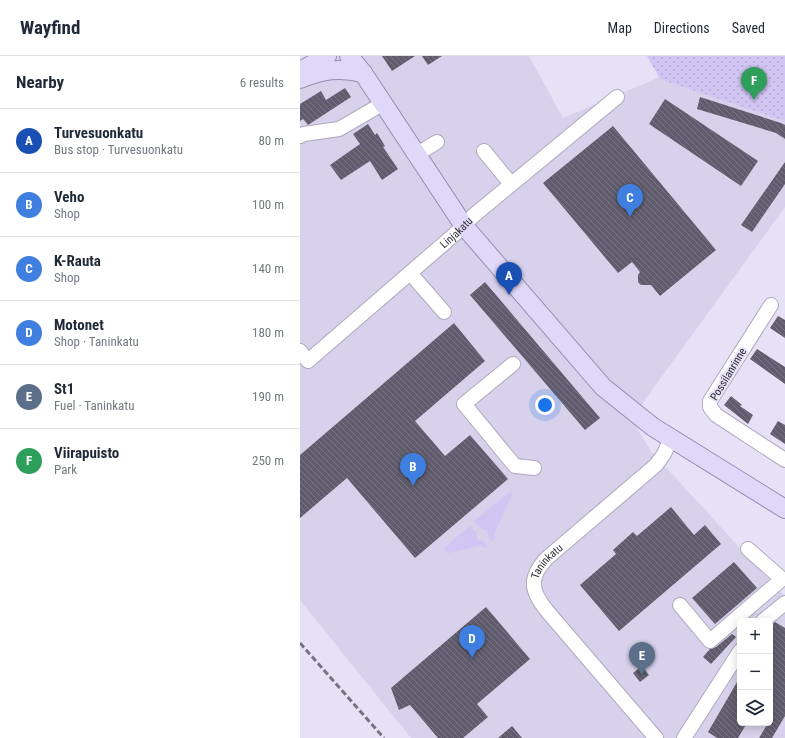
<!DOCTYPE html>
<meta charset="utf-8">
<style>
:root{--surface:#fff;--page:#f6f6f7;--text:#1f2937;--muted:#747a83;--line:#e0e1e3;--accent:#187c2f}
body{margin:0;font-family:"Roboto Condensed",sans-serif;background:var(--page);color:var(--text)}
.controls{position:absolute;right:12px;bottom:12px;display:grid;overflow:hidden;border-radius:6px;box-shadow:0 2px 10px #0003}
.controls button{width:36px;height:36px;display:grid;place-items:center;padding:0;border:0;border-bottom:1px solid var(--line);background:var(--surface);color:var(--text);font:20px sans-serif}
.you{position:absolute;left:245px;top:349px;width:14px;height:14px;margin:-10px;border:3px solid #fff;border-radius:50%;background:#1a73e8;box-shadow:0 0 0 6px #1a73e833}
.badge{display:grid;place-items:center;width:26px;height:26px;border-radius:50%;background:var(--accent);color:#fff;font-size:13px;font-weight:700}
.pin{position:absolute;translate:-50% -33px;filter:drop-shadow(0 1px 2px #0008)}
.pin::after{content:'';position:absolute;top:21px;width:14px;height:12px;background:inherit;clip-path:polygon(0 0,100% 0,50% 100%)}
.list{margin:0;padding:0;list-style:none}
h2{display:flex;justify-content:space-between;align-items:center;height:52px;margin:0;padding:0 16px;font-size:17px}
h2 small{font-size:13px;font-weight:400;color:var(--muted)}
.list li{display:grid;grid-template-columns:26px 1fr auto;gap:12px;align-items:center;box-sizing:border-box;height:64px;padding:0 16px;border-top:1px solid var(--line)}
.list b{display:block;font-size:15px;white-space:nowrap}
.list p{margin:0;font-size:13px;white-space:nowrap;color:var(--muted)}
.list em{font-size:13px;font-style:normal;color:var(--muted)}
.icon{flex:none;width:22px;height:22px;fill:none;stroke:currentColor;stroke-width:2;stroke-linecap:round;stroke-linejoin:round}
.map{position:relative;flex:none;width:485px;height:682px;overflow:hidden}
header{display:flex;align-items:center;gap:24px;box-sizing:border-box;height:56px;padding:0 20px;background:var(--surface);border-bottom:1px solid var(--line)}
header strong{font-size:19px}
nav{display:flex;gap:22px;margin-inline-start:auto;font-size:14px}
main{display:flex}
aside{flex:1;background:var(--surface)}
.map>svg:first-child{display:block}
</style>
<header>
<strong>Wayfind</strong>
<nav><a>Map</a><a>Directions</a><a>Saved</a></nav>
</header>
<main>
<aside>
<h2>Nearby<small>6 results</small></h2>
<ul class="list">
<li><span class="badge" style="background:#1a4fb4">A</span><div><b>Turvesuonkatu</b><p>Bus stop · Turvesuonkatu</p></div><em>80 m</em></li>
<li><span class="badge" style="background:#3f7fe0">B</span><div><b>Veho</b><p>Shop</p></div><em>100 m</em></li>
<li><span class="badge" style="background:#3f7fe0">C</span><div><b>K-Rauta</b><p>Shop</p></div><em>140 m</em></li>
<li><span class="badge" style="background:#3f7fe0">D</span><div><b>Motonet</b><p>Shop · Taninkatu</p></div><em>180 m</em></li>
<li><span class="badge" style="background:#5c6f8a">E</span><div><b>St1</b><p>Fuel · Taninkatu</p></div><em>190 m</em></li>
<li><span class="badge" style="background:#2e9e5b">F</span><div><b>Viirapuisto</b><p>Park</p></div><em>250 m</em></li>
</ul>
</aside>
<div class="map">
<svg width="485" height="682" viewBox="0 0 485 682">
<defs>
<pattern id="park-dots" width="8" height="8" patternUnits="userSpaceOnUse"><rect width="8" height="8" fill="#d1c5f3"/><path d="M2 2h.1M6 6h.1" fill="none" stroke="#b4aad1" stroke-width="1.8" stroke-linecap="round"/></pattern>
<pattern id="building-back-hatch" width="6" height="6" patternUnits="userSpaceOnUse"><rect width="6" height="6" fill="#605c6d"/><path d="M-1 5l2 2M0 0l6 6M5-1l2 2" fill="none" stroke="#787582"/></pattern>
</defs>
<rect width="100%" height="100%" fill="#e6e1f6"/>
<!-- built -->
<path fill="#d7d1eb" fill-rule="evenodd" d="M 28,0 L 229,0 L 263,62 L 360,21 L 485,54 L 485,151 L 331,363 L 351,395 L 485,541 L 485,682 L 111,682 L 0,544 L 0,21 ZM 440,565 L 470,565 L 470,667 L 440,667 Z"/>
<!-- grass -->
<g fill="#d1c5f3">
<path d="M 211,435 L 212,439 L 195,476 L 195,483 L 192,486 L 189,482 L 187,475 L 181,473 L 174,465 Z"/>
<path d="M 170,470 L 177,477 L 176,479 L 178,484 L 183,485 L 188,490 L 186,492 L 179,490 L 148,497 L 144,494 L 145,491 Z"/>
</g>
<!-- park -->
<path fill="url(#park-dots)" d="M 347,0 L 485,0 L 485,65 L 360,23 Z"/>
<!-- building -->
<g fill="url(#building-back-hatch)">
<path d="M 82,0 L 115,0 L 92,15 Z"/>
<path d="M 122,0 L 142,0 L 128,9 Z"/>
<path d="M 45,32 L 51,41 L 8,69 L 3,63 L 0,65 L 0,48 L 21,35 L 26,44 Z"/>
<path d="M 400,41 L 481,67 L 485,69 L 485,83 L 476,77 L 397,53 Z"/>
<path d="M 365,43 L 458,105 L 441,130 L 349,68 Z"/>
<path d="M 68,68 L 75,79 L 77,77 L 85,90 L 83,91 L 98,113 L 82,124 L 70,105 L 41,124 L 30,109 L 60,88 L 53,78 Z"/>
<path d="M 313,70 L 416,194 L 360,240 L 351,229 L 341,229 L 338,226 L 338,219 L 340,216 L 332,206 L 318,217 L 243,127 Z"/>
<path d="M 485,106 L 485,128 L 452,176 L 441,169 Z"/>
<path d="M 185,226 L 300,362 L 285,374 L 170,239 Z"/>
<path d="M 478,260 L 485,264 L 485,282 L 470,272 Z"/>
<path d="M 154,267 L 185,305 L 115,365 L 145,400 L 170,379 L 208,423 L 115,502 L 47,422 L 0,462 L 0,399 Z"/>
<path d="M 457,293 L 485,311 L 485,328 L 450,303 Z"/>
<path d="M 431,340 L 442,349 L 440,350 L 453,359 L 448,368 L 424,349 Z"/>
<path d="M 478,365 L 485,369 L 485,388 L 470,378 Z"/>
<path d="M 371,451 L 394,479 L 405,469 L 421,488 L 319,575 L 280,529 L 316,498 L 313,494 L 333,476 L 337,480 Z"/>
<path d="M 434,506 L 457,532 L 415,568 L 392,542 Z"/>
<path d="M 186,551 L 230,603 L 177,648 L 188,661 L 163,682 L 138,682 L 110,649 L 99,654 L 91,632 Z"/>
<path d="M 475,566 L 485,572 L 485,660 L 472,682 L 459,682 L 468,667 L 470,667 L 470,570 Z"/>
<path d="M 432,578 L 436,581 L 411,608 L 403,601 L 410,593 L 416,591 Z"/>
<path d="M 342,610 L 349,619 L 340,626 L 333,617 Z"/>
<path d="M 440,621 L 440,667 L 447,667 L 438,682 L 417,682 L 408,676 Z"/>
<path d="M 212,670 L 222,682 L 198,682 Z"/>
</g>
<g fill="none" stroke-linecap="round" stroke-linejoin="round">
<defs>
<g id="minor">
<path d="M 0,80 L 4,78 L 39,73 L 84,47"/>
<path d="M 184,95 L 211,128"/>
<path d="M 117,98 L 137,86"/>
<path d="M 110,217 L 144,256"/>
<path d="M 471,249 L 410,345 L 410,351 L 416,359 L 485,404"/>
<path id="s1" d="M 0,295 L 8,305 L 155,178 L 173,160 L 317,41"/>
<path d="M 213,308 L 164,348 L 215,410 L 234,412"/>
<path d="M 380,549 L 410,585 L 482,523 L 448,493"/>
<path d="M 463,565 L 485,547"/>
<path id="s2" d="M 356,682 L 247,555 C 231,535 228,522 247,502 L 356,409 L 364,398 L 371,382"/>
<path d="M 384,682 L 440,595"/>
</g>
<g id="major">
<path d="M 49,0 L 63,17 L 164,170 L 303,331 L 353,371 L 485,453"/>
<path d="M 2,14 L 27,0"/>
<path d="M 0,23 C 22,14 39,11 63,17"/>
</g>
</defs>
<!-- minor casing -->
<use href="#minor" stroke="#aea9bd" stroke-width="16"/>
<!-- major casing -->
<use href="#major" stroke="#958cb2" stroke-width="20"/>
<!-- minor -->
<use href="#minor" stroke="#fff" stroke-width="14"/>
<!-- major -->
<use href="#major" stroke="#e0d8f9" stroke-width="18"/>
<!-- rail -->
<path stroke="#767380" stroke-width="3" stroke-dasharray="6 3" stroke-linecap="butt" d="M 0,587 L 84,682"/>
</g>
<g text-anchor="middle" stroke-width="4" stroke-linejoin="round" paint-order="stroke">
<!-- street labels -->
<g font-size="11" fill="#302e36" stroke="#e6e1f6">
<text dy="4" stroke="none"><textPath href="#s1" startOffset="209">Linjakatu</textPath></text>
<text transform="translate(428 318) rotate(-59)" y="4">Possilanrinne</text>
<text dy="4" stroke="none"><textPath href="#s2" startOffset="225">Taninkatu</textPath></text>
</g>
</g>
</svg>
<div class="controls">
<button>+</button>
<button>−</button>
<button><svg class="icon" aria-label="layers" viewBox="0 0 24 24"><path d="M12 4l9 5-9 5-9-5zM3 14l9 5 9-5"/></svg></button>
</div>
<div class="you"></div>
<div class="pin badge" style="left:209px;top:239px;background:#1a4fb4">A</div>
<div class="pin badge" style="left:113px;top:430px;background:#3f7fe0">B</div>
<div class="pin badge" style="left:330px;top:161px;background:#3f7fe0">C</div>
<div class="pin badge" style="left:172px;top:602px;background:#3f7fe0">D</div>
<div class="pin badge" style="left:342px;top:619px;background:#5c6f8a">E</div>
<div class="pin badge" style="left:454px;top:44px;background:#2e9e5b">F</div>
</div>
</main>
